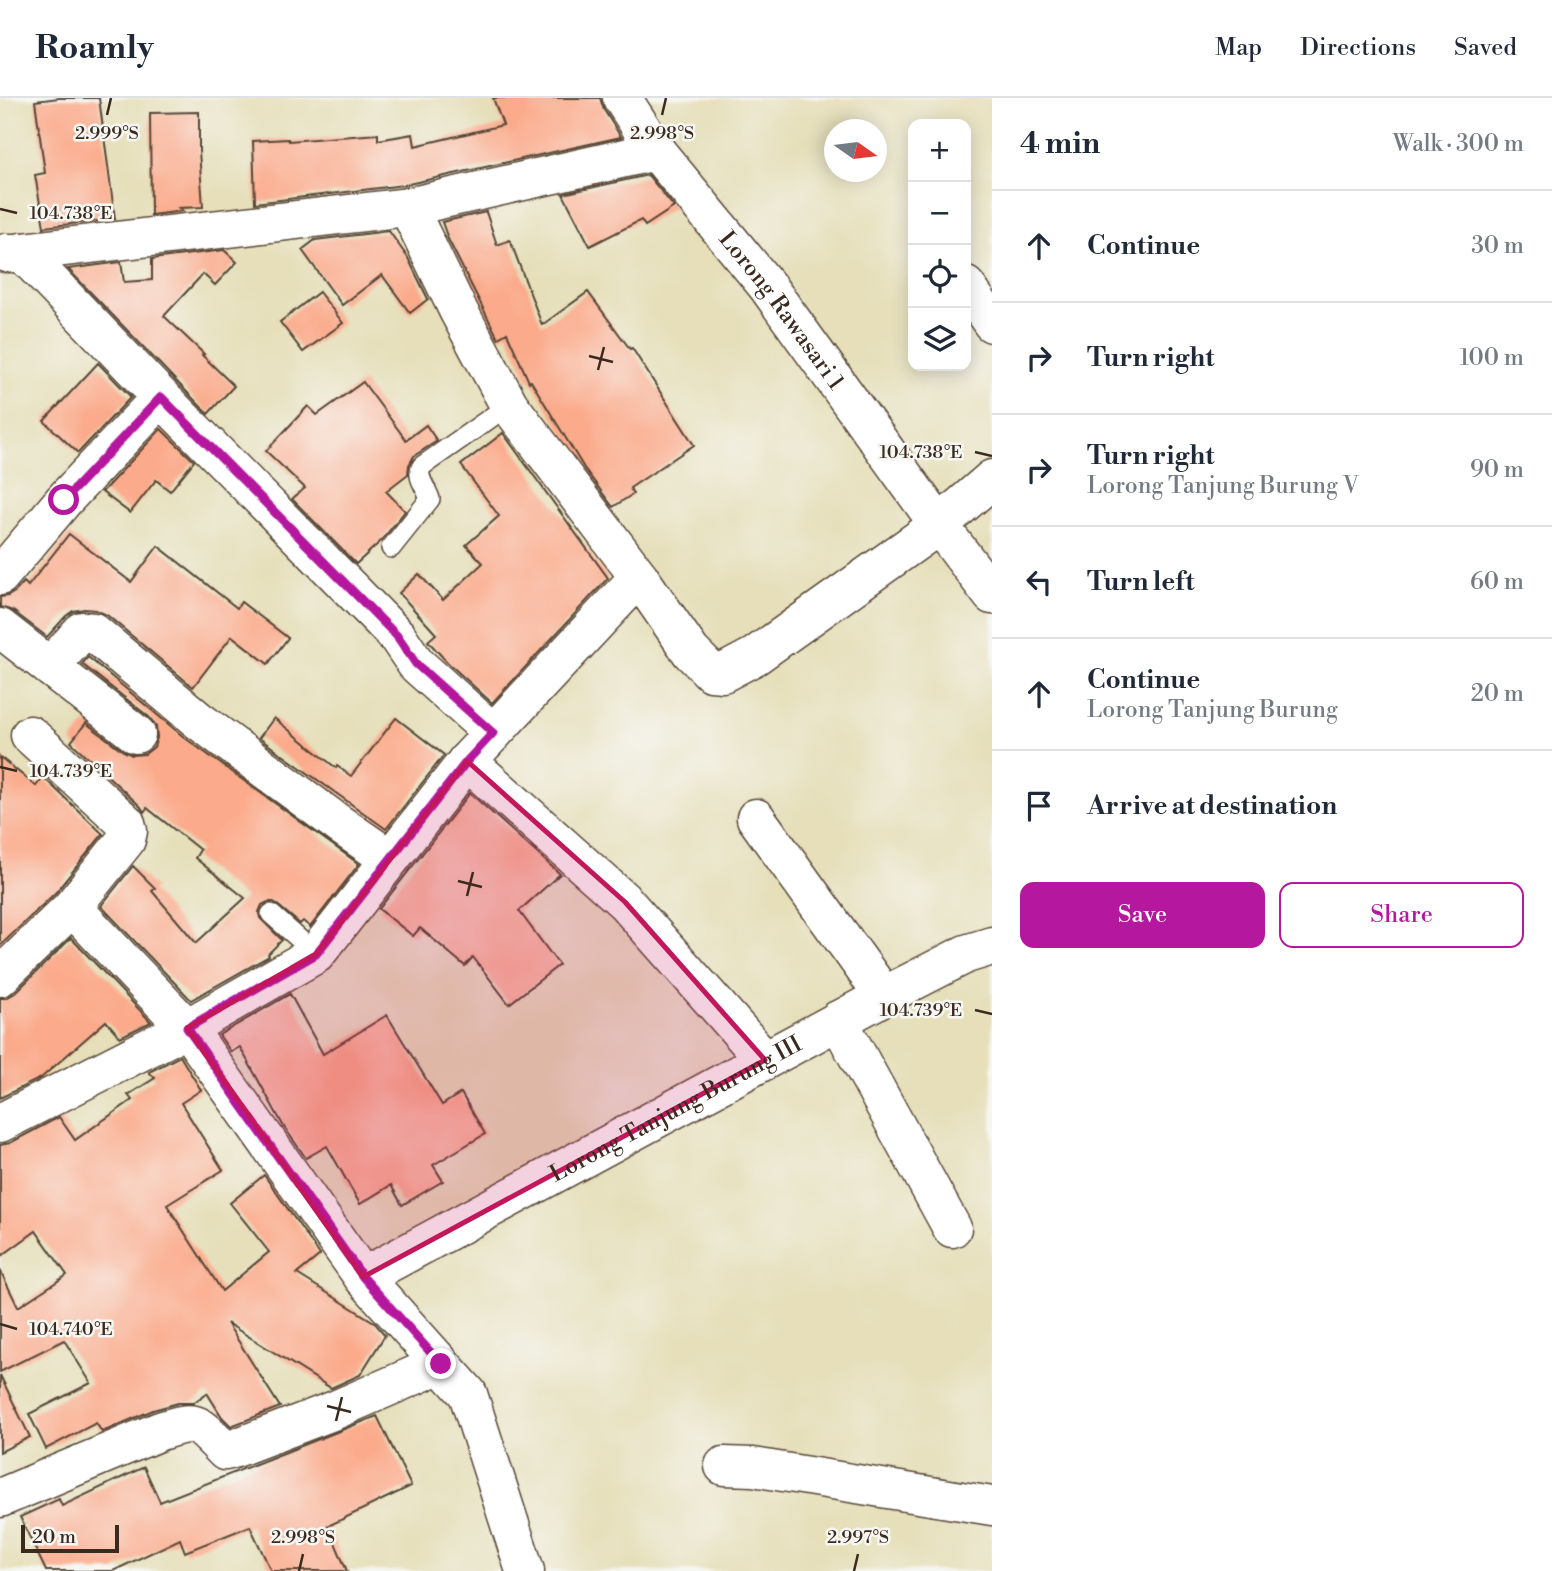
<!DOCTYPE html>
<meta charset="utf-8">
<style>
:root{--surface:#fff;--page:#f2f2f3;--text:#1f2937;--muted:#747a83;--line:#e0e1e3;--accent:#b5179e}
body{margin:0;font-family:"Libre Bodoni",serif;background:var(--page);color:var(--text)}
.controls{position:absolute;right:21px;top:21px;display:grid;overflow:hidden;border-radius:14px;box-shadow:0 4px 18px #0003}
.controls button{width:63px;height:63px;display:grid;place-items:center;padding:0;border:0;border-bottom:2px solid var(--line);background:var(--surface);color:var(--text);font:35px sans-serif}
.compass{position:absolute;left:824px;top:21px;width:63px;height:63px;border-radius:50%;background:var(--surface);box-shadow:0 4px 18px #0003;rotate:104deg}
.scale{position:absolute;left:21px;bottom:18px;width:98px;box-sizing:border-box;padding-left:7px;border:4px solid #3b2a1e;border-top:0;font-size:19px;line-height:24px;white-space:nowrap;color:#3b2a1e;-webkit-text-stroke:5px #f6f6f2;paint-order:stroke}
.stop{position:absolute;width:21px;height:21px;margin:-16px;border:5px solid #b5179e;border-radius:50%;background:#fff}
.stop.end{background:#b5179e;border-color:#fff;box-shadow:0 2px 7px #0008}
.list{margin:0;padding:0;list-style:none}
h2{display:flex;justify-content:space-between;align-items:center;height:91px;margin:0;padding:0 28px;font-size:30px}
h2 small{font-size:23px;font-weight:400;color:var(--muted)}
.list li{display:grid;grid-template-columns:46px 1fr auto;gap:21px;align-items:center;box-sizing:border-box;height:112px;padding:0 28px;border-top:2px solid var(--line)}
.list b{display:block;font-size:26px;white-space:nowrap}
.list p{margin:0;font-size:23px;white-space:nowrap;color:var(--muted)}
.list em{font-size:23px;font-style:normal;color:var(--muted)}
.actions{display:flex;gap:14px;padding:21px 28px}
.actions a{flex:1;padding:16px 0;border:2px solid var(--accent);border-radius:14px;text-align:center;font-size:24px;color:var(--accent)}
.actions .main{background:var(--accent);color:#fff}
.icon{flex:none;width:38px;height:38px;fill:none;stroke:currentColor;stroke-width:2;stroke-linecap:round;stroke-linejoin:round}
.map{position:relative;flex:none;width:992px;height:1473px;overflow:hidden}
header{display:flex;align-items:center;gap:42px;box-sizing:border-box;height:98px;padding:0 35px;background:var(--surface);border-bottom:2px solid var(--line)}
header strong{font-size:33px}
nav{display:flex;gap:38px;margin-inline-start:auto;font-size:24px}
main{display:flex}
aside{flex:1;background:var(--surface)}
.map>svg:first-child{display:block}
</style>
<header>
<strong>Roamly</strong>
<nav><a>Map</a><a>Directions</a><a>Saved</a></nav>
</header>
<main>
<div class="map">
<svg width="992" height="1473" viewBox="0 0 992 1473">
<rect width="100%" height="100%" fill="#f6f6f2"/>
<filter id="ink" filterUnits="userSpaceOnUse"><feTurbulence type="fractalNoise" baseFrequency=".0143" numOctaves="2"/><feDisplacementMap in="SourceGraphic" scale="14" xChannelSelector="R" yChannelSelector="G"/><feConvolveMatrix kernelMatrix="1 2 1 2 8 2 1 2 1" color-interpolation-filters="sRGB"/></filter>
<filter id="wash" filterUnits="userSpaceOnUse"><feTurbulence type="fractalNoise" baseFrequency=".00686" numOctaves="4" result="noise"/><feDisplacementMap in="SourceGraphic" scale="28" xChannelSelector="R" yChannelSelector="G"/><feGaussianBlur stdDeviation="1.57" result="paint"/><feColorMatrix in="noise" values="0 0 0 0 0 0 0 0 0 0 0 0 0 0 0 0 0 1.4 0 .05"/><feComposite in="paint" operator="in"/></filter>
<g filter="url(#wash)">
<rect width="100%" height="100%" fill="#e6dfba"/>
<g id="blocks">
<!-- building -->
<g fill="#fbab8c">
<path d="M 59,0 L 99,0 L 115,121 L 44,129 L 35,77 L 45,75 L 35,3 Z"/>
<path d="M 493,0 L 600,0 L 604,12 L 621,39 L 404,87 L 255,105 L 253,43 L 288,41 L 289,43 L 378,36 L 378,42 L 413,36 L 415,48 L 503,27 Z"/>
<path d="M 199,14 L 199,53 L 203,109 L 179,110 L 183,113 L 151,117 L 150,15 Z"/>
<path d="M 648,77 L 674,109 L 645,128 L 641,122 L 590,148 L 563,96 Z"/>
<path d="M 486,114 L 497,147 L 510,142 L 542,227 L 588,194 L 630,251 L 632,250 L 694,347 L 630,390 L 633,396 L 613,409 L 584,370 L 531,283 L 529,284 L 507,235 L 498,240 L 448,141 L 442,124 Z"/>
<path d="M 389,133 L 408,160 L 428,201 L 410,215 L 382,177 L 342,207 L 302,152 L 315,142 Z"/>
<path d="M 224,152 L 237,164 L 215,187 L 203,176 L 164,218 L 204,256 L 202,257 L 234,288 L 208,316 L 68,171 L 121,164 L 124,184 L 152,182 L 152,161 Z"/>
<path d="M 319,194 L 343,225 L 303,254 L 280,224 Z"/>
<path d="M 98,265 L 131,299 L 78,355 L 44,323 Z"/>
<path d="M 363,284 L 406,342 L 426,327 L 437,343 L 414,358 L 409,367 L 408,376 L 386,393 L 405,413 L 381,443 L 356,466 L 292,401 L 305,390 L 266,353 L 308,308 L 317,317 Z"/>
<path d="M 161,331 L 194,363 L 170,393 L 156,382 L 130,415 L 102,394 Z"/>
<path d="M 503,335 L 608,480 L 492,605 L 447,564 L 428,543 L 436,536 L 399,495 L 419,476 L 443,502 L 483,465 L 466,447 L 499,418 L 461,367 Z"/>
<path d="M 69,436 L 131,484 L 158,448 L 237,510 L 241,504 L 288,540 L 268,566 L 232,538 L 193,589 L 107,517 L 96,512 L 84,511 L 73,513 L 66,518 L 47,539 L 13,513 L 0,509 L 0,499 L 8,498 L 16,493 L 24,484 L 28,488 Z"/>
<path d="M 88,559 L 185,640 L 359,766 L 310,829 L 303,823 L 300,826 L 274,804 L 268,804 L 262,807 L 259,814 L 260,820 L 282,842 L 268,856 L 269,858 L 191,902 L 101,808 L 133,768 L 155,790 L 152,793 L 196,845 L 245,800 L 195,760 L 200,752 L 147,710 L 144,714 L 141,709 L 71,644 L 86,625 L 123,653 L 132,657 L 145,656 L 154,649 L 157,640 L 156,628 L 149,619 L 82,566 Z"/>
<path d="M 274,620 L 336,670 L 337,668 L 351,678 L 396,620 L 444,657 L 386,731 L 259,640 Z"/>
<path d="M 0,659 L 36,688 L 43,679 L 103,736 L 56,794 L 0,848 Z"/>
<path d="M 470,695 L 560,776 L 519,813 L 559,867 L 509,906 L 473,859 L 465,868 L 420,830 L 413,838 L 379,811 Z"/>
<path d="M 71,840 L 151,924 L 120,939 L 106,923 L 41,980 L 0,1000 L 0,900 L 6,900 L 15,895 Z"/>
<path d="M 290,896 L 323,956 L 387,917 L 442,1007 L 461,995 L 485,1036 L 433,1067 L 443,1083 L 402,1107 L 391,1087 L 360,1106 L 327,1048 L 306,1060 L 284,1029 L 240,949 L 231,954 L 219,937 Z"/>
<path d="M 180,958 L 201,992 L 181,1005 L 223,1072 L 167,1107 L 222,1193 L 269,1154 L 230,1105 L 264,1077 L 320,1157 L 297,1176 L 374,1224 L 385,1237 L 360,1277 L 331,1290 L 227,1225 L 280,1309 L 231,1328 L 222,1319 L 207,1295 L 193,1305 L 178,1305 L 153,1312 L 102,1334 L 96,1325 L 46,1351 L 29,1316 L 91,1285 L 64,1242 L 0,1274 L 0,1172 L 18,1209 L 67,1177 L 36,1133 L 0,1159 L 0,1047 L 10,1045 L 59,1019 L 75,1042 L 132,1002 L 128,997 L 155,980 L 149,974 Z"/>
<path d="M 0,1277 L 30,1339 L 0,1354 Z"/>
<path d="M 377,1318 L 411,1388 L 328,1428 L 347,1473 L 271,1473 L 250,1428 L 185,1454 L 180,1441 L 113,1473 L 46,1473 L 20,1419 L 59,1401 L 62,1408 L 144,1369 L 160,1404 Z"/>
</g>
</g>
</g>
<g filter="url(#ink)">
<use href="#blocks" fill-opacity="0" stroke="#554535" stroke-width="2"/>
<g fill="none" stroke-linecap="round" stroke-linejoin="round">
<defs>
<g id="service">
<path d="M 391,450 L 430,401 C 427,390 415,379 422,368 L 509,307"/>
<path d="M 271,816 L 316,856"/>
</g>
<g id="minor">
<path id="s1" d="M 622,0 L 656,53 L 767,188 L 939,427 L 992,497"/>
<path d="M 408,109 L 458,212 L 509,307 L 639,479 L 691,554 L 711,574 L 723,575 L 755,558 L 939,427 L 992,381"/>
<path d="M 22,154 L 161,299 L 397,538 L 416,566 L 493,635"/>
<path d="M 6,155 L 21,155 L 22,154 L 408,109 L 656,53"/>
<path d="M 966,188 L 992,225"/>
<path d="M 0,478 L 64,402 L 161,299"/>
<path d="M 0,530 L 136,636"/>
<path d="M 50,569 L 82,533 L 93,534 L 198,622 L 339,726 L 390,761"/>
<path d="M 467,663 L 625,804 L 765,962"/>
<path d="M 756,720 L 884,898"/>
<path d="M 72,809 L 187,930 L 363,1179 L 468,1296 L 525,1473"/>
<path d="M 0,879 L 72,809 L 126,742 L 128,733 L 126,725 L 30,637"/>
<path d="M 838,922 L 952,1130"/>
<path d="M 0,1025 L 187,930 L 316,856 L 467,663 L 639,479"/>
<path id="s2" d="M 363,1179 L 884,898 L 966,856 L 992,848"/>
<path d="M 724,1368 L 753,1369 L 992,1408"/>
<path d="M 0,1400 L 160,1333 C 199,1320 197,1325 225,1353 L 233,1351 L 335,1312 L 441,1266"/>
</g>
</defs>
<!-- service casing -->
<use href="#service" stroke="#554535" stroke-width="22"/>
<!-- minor casing -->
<use href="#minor" stroke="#554535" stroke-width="41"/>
<!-- service -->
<use href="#service" stroke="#fff" stroke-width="19"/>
<!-- minor -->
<use href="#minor" stroke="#fff" stroke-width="38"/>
</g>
</g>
<g fill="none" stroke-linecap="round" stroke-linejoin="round" filter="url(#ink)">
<!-- route -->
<path stroke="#b5179e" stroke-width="9" d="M 64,402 L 161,299 L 397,538 L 416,566 L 493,635 L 467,663 L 316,856 L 187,930 L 363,1179 L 441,1266"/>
</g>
<!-- marked area -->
<path fill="#c2185b" fill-opacity="0.2" stroke="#c2185b" stroke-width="5" stroke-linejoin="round" d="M 467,663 L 625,804 L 765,962 L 363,1179 L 187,930 L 316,856 Z"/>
<!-- ticks -->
<path fill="none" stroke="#3b2a1e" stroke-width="2.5" d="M 107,17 L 111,0M 662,17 L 666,0M 0,111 L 17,115M 589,258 L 613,264M 598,272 L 604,249M 975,354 L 992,358M 0,669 L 17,673M 458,783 L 482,789M 467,798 L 473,774M 975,912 L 992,916M 0,1226 L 17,1231M 327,1308 L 351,1314M 336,1323 L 342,1299M 299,1473 L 303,1456M 854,1473 L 858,1456"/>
<g text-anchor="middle" stroke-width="5" stroke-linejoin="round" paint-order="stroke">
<!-- street labels -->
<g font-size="23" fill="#3b2a1e" stroke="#f6f6f2">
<text dy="8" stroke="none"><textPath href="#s1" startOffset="266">Lorong Rawasari 1</textPath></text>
<text dy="8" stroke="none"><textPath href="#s2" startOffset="355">Lorong Tanjung Burung III</textPath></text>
</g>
</g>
<g font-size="18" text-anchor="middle" fill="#3b2a1e" stroke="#f6f6f2" stroke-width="5" stroke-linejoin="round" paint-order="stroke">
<text x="107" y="41">2.999°S</text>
<text x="662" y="41">2.998°S</text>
<text x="71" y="121">104.738°E</text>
<text x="921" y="360">104.738°E</text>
<text x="71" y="679">104.739°E</text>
<text x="921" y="918">104.739°E</text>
<text x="71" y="1237">104.740°E</text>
<text x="303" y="1445">2.998°S</text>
<text x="858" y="1445">2.997°S</text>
</g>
</svg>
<div class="controls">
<button>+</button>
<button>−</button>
<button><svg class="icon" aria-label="locate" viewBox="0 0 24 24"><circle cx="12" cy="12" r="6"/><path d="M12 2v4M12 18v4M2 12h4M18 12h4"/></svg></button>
<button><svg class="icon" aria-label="layers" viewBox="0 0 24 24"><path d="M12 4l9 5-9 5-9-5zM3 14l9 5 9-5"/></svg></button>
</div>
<svg class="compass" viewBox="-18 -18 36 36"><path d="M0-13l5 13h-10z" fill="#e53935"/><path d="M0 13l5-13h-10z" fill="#747a83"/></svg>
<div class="scale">20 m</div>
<div class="stop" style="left:64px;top:402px"></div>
<div class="stop end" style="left:441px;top:1266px"></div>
</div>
<aside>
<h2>4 min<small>Walk · 300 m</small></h2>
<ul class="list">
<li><svg class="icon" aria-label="ahead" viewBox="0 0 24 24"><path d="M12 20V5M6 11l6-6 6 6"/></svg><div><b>Continue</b></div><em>30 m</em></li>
<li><svg class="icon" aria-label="right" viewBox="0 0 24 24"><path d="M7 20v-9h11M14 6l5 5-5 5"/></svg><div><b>Turn right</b></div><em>100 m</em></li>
<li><svg class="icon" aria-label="right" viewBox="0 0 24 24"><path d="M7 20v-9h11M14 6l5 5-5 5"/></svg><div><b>Turn right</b><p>Lorong Tanjung Burung V</p></div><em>90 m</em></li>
<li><svg class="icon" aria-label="left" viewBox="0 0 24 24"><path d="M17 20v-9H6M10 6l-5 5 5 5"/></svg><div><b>Turn left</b></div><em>60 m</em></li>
<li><svg class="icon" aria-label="ahead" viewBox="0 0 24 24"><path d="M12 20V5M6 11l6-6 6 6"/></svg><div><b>Continue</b><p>Lorong Tanjung Burung</p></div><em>20 m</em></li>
<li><svg class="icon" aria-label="arrive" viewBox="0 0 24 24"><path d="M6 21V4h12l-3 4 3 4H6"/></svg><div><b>Arrive at destination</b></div></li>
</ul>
<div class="actions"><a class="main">Save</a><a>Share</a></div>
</aside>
</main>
